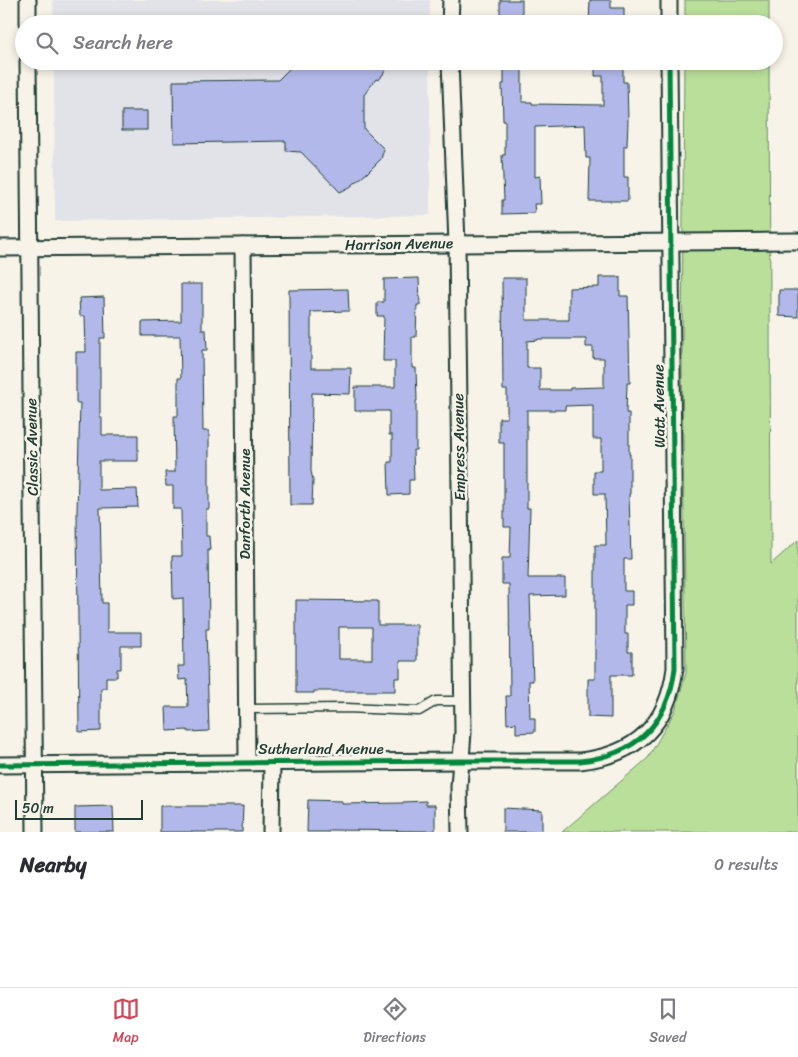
<!DOCTYPE html>
<style>
:root{--surface:#fff;--page:#f2f2f3;--text:#2b2b33;--muted:#7c7c81;--line:#e1e1e2;--accent:#d1495b}
body{margin:0;font-family:Sriracha,sans-serif;background:var(--page);color:var(--text)}
.scale{position:absolute;left:15px;bottom:12px;width:128px;box-sizing:border-box;padding-left:5px;border:2px solid #1f3d34;border-top:0;font-size:14px;line-height:18px;white-space:nowrap;color:#1f3d34;-webkit-text-stroke:4px #f7f3e8;paint-order:stroke}
.list{margin:0;padding:0;list-style:none}
h2{display:flex;justify-content:space-between;align-items:center;height:65px;margin:0;padding:0 20px;font-size:21px}
h2 small{font-size:16px;font-weight:400;color:var(--muted)}
.icon{flex:none;width:28px;height:28px;fill:none;stroke:currentColor;stroke-width:2;stroke-linecap:round;stroke-linejoin:round}
.map{position:relative;flex:none;width:798px;height:832px;overflow:hidden}
.search{position:absolute;background:var(--surface);box-shadow:0 2px 8px #0003;left:15px;right:15px;top:15px;height:55px;display:flex;align-items:center;gap:12px;box-sizing:border-box;padding:0 18px;border-radius:28px;color:var(--muted);font-size:19px}
.sheet{height:155px;background:var(--surface)}
nav{display:flex;justify-content:space-around;align-items:center;box-sizing:border-box;height:70px;border-top:1px solid var(--line);background:var(--surface);font-size:14px;color:var(--muted)}
nav a{display:grid;justify-items:center;gap:2px}
nav .on{color:var(--accent)}
.map>svg:first-child{display:block}
</style>
<div class="map">
<svg width="798" height="832" viewBox="0 0 798 832">
<rect width="100%" height="100%" fill="#f7f3e8"/>
<filter id="ink" filterUnits="userSpaceOnUse"><feTurbulence type="fractalNoise" baseFrequency=".02" numOctaves="2"/><feDisplacementMap in="SourceGraphic" scale="10" xChannelSelector="R" yChannelSelector="G"/><feConvolveMatrix kernelMatrix="1 2 1 2 8 2 1 2 1" color-interpolation-filters="sRGB"/></filter>
<g filter="url(#ink)">
<!-- built -->
<g fill="#e2e2e9">
<path d="M 53,0 L 430,0 L 430,24 L 54,24 Z"/>
<path d="M 54,61 L 430,61 L 430,215 L 55,221 Z"/>
</g>
<!-- green -->
<g fill="#badf9a" stroke="#6c8e67">
<rect x="685" y="0" width="84" height="24"/>
<path d="M 133,20 L 160,20 L 164,24 L 128,24 Z"/>
<path d="M 684,61 L 769,61 L 771,564 L 798,540 L 798,832 L 562,832 L 648,758 L 675,711 L 686,673 L 682,363 Z"/>
</g>
<!-- building -->
<g fill="#b2b9ea" stroke="#1f3d34" fill-rule="evenodd">
<rect x="500" y="0" width="22" height="24"/>
<path d="M 590,0 L 611,0 L 611,8 L 624,8 L 624,24 L 589,24 Z"/>
<path d="M 297,61 L 392,61 L 379,80 L 376,79 L 364,95 L 364,129 L 384,149 L 381,159 L 367,173 L 350,187 L 340,192 L 301,152 L 286,151 L 286,141 L 174,143 L 173,81 L 278,80 Z"/>
<path d="M 504,61 L 522,61 L 522,102 L 532,102 L 532,104 L 603,105 L 603,76 L 595,76 L 595,61 L 623,61 L 623,82 L 627,82 L 628,120 L 627,146 L 624,146 L 624,177 L 628,177 L 628,201 L 589,201 L 590,158 L 586,158 L 585,125 L 535,127 L 535,177 L 540,176 L 541,204 L 534,204 L 535,213 L 502,214 L 502,200 L 504,200 L 502,155 L 505,155 L 505,121 L 503,121 L 502,84 L 504,84 Z"/>
<rect x="122" y="111" width="25" height="19"/>
<path d="M 599,277 L 620,277 L 620,296 L 628,296 L 630,383 L 627,383 L 626,413 L 629,413 L 629,454 L 630,454 L 630,494 L 629,494 L 631,559 L 624,559 L 624,591 L 632,591 L 632,605 L 625,605 L 625,634 L 628,634 L 628,652 L 632,652 L 632,675 L 611,675 L 611,718 L 588,717 L 588,679 L 595,679 L 595,545 L 606,545 L 605,494 L 594,494 L 594,471 L 601,471 L 601,439 L 593,439 L 593,405 L 565,406 L 565,410 L 527,410 L 527,508 L 530,508 L 528,578 L 565,578 L 565,595 L 530,596 L 533,681 L 529,681 L 530,718 L 535,718 L 535,732 L 516,733 L 516,723 L 507,724 L 506,696 L 510,696 L 509,584 L 502,584 L 502,558 L 510,558 L 511,527 L 504,527 L 504,443 L 499,443 L 499,418 L 507,418 L 507,390 L 503,390 L 502,278 L 526,278 L 526,320 L 569,320 L 569,288 L 599,287 ZM 538,339 L 586,339 L 586,347 L 593,347 L 593,358 L 604,358 L 604,387 L 570,388 L 570,390 L 540,390 L 540,368 L 527,368 L 527,341 L 538,340 Z"/>
<path d="M 419,278 L 420,305 L 417,305 L 416,337 L 412,337 L 412,368 L 416,368 L 417,401 L 416,401 L 416,450 L 413,450 L 414,480 L 409,480 L 409,494 L 389,495 L 388,462 L 392,462 L 392,435 L 389,435 L 389,411 L 355,411 L 355,387 L 395,387 L 395,361 L 383,361 L 384,316 L 377,316 L 377,302 L 384,302 L 384,279 Z"/>
<path d="M 181,284 L 202,284 L 202,330 L 206,330 L 207,350 L 202,350 L 203,431 L 209,431 L 209,509 L 206,509 L 206,536 L 209,536 L 210,550 L 208,550 L 209,629 L 206,629 L 209,731 L 188,732 L 188,730 L 167,731 L 166,707 L 188,707 L 187,679 L 179,680 L 178,666 L 184,666 L 183,598 L 173,599 L 172,556 L 182,556 L 181,509 L 173,509 L 173,486 L 166,486 L 165,472 L 175,472 L 174,416 L 178,416 L 178,378 L 181,378 L 180,336 L 142,336 L 142,322 L 181,321 Z"/>
<path d="M 348,289 L 349,311 L 311,312 L 311,368 L 351,368 L 350,394 L 312,393 L 311,471 L 313,480 L 312,505 L 290,505 L 289,290 Z"/>
<path d="M 779,290 L 798,290 L 798,317 L 779,316 Z"/>
<path d="M 104,297 L 105,338 L 100,338 L 100,417 L 102,417 L 102,435 L 138,435 L 138,461 L 99,461 L 99,490 L 137,489 L 138,507 L 100,508 L 102,603 L 107,603 L 107,632 L 141,632 L 141,646 L 121,646 L 121,669 L 117,669 L 117,677 L 106,677 L 106,688 L 101,688 L 101,731 L 79,732 L 77,512 L 80,403 L 76,403 L 76,352 L 86,352 L 85,316 L 80,316 L 79,298 Z"/>
<path d="M 296,600 L 378,601 L 378,625 L 417,625 L 417,661 L 400,661 L 400,678 L 395,678 L 395,691 L 314,691 L 314,693 L 296,693 ZM 339,627 L 372,627 L 372,659 L 339,659 Z"/>
<path d="M 308,800 L 342,801 L 342,804 L 403,803 L 403,802 L 426,801 L 426,805 L 435,805 L 435,831 L 329,830 L 329,832 L 307,832 Z"/>
<path d="M 113,806 L 114,832 L 75,832 L 75,807 Z"/>
<path d="M 160,806 L 243,806 L 242,832 L 160,832 Z"/>
<path d="M 503,808 L 542,810 L 542,832 L 503,832 Z"/>
</g>
<g fill="none" stroke-linecap="round" stroke-linejoin="round">
<defs>
<path id="lane" d="M 247,709 L 346,708 L 419,711 L 436,701 L 462,701"/>
<g id="street">
<path d="M 28,0 L 28,24"/>
<path d="M 669,0 L 669,24"/>
<path d="M 450,24 L 451,0"/>
<path d="M 28,61 L 35,832"/>
<path d="M 450,61 L 457,244 L 463,732 L 459,787 L 460,832"/>
<path d="M 243,246 L 247,762"/>
<path d="M 0,248 L 798,241"/>
<path d="M 0,765 L 461,761 L 580,761 C 636,755 668,725 675,668 L 669,61"/>
<path d="M 271,832 L 272,762"/>
</g>
</defs>
<!-- lane casing -->
<use href="#lane" stroke="#1f3d34" stroke-width="11"/>
<!-- street casing -->
<use href="#street" stroke="#1f3d34" stroke-width="19"/>
<!-- lane -->
<use href="#lane" stroke="#f7f3e8" stroke-width="8"/>
<!-- street -->
<use href="#street" stroke="#f7f3e8" stroke-width="15"/>
<defs>
<path id="cycleway" d="M 0,765 L 461,761 L 580,761 C 636,755 668,725 675,668 L 669,61"/>
</defs>
<!-- cycleway casing -->
<use href="#cycleway" stroke="#f7f3e8" stroke-width="8"/>
<!-- cycleway -->
<use href="#cycleway" stroke="#00873e" stroke-width="5"/>
</g>
</g>
<g text-anchor="middle" stroke-width="5" stroke-linejoin="round" paint-order="stroke">
<!-- street labels -->
<g font-size="15" fill="#1f3d34" stroke="#f7f3e8">
<text transform="translate(399 244) rotate(-1)" y="5">Harrison Avenue</text>
<text transform="translate(659 406) rotate(-91)" y="5">Watt Avenue</text>
<text transform="translate(32 447) rotate(-91)" y="5">Classic Avenue</text>
<text transform="translate(459 447) rotate(-91)" y="5">Empress Avenue</text>
<text transform="translate(245 504) rotate(-90)" y="5">Danforth Avenue</text>
<text x="321" y="754">Sutherland Avenue</text>
</g>
</g>
</svg>
<div class="scale">50 m</div>
<div class="search"><svg class="icon" aria-label="search" viewBox="0 0 24 24"><circle cx="10" cy="10" r="6"/><path d="M15 15l6 6"/></svg>Search here</div>
</div>
<section class="sheet">
<h2>Nearby<small>0 results</small></h2>
<ul class="list">
</ul>
</section>
<nav>
<a class="on"><svg class="icon" aria-label="map" viewBox="0 0 24 24"><path d="M3 6l6-2 6 2 6-2v14l-6 2-6-2-6 2zM9 4v14M15 6v14"/></svg>Map</a>
<a><svg class="icon" aria-label="directions" viewBox="0 0 24 24"><path d="M12 3l9 9-9 9-9-9zM9 14v-3h6M13 9l2 2-2 2"/></svg>Directions</a>
<a><svg class="icon" aria-label="saved" viewBox="0 0 24 24"><path d="M7 4h10v16l-5-4-5 4z"/></svg>Saved</a>
</nav>
